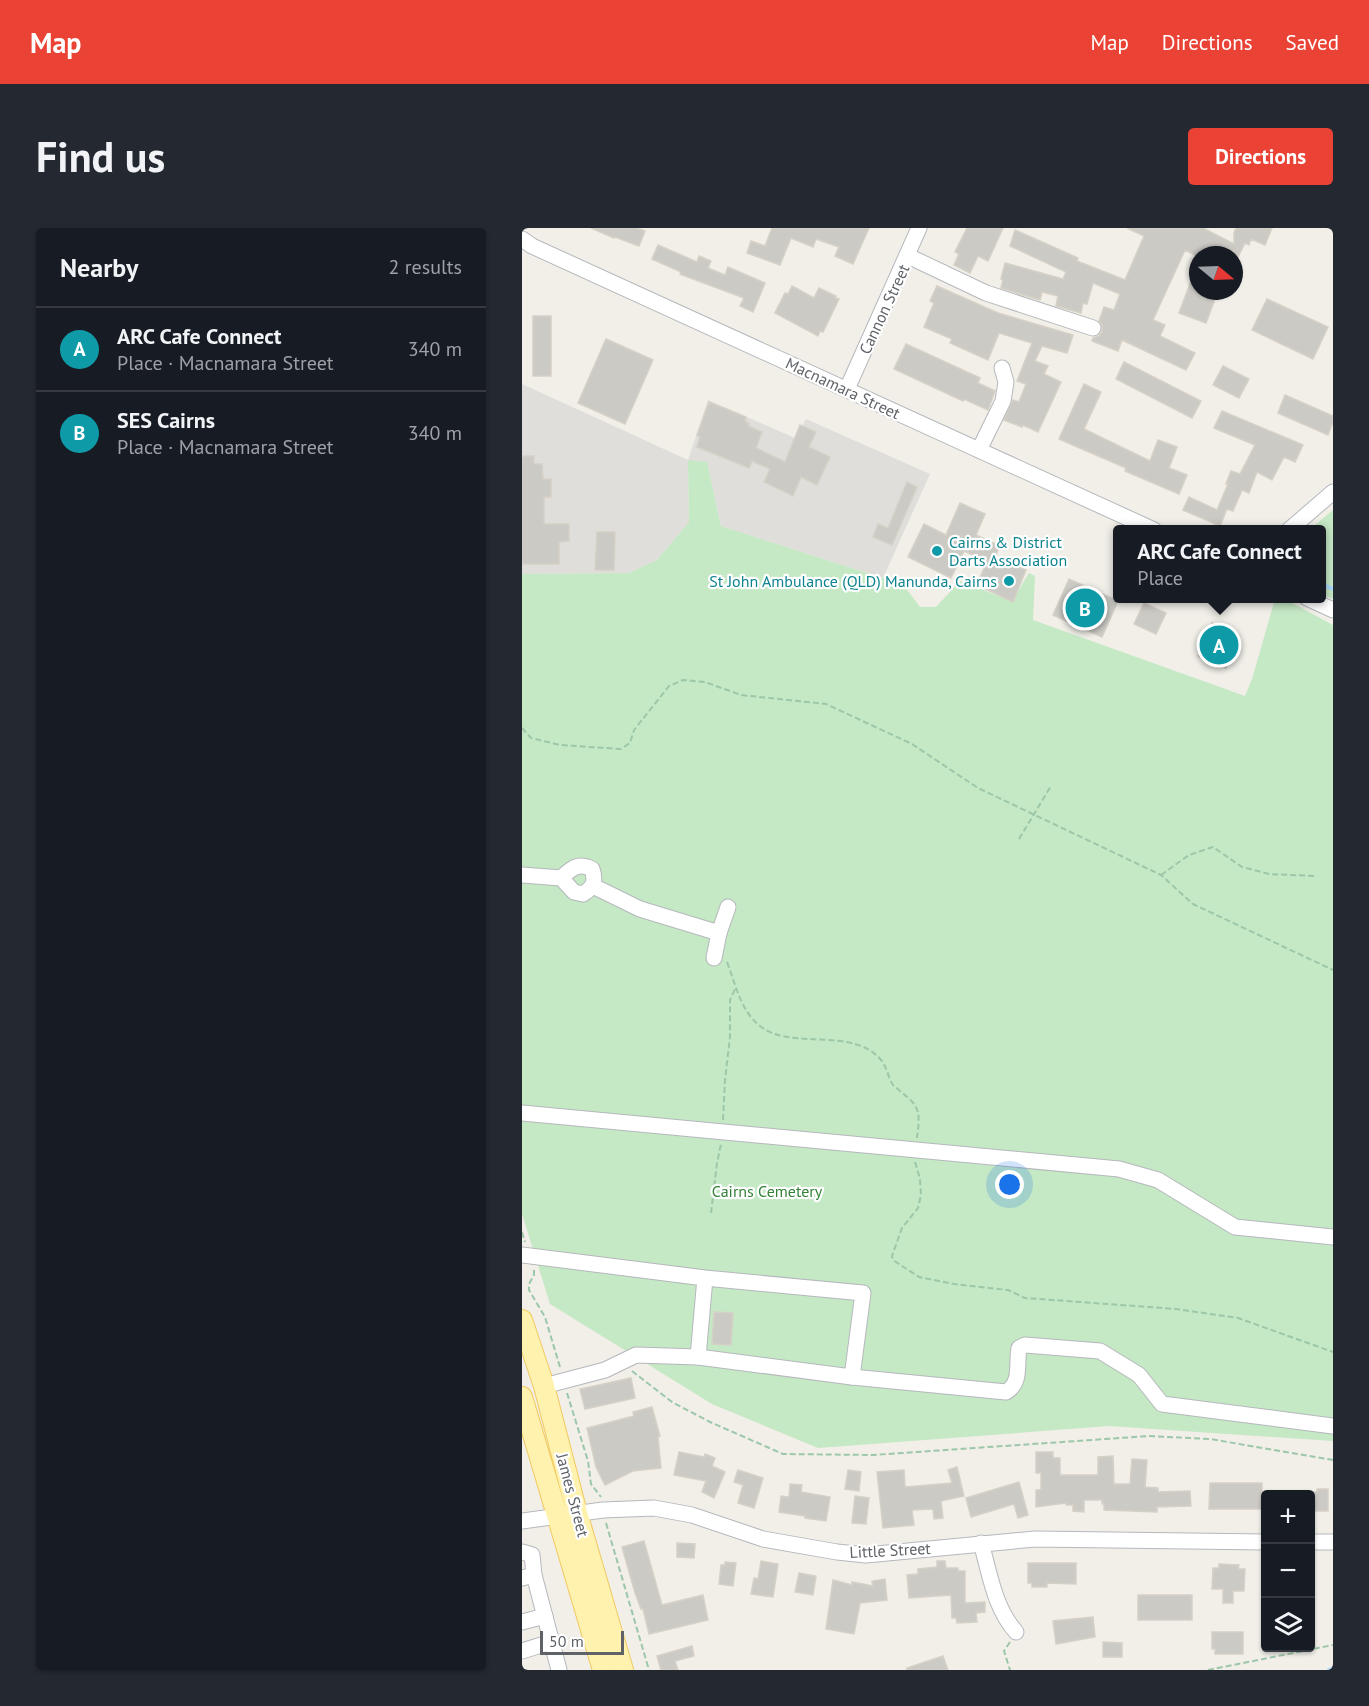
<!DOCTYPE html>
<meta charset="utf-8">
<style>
:root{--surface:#171b24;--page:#242831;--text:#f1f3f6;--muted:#9ea1a6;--line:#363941;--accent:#ea4335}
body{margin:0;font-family:"PT Sans",sans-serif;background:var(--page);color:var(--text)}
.controls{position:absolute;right:18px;bottom:18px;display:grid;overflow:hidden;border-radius:6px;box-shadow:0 2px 4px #0004}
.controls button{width:54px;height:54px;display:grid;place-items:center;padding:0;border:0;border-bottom:2px solid var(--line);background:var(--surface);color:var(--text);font:30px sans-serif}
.compass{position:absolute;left:667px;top:18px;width:54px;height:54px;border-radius:50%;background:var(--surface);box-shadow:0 2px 4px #0004;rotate:109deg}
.scale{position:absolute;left:18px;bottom:15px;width:84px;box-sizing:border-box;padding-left:6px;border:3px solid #5f6368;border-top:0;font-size:16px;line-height:21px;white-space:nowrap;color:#5f6368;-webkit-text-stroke:4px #fff;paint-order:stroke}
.you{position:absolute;left:488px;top:957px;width:21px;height:21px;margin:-15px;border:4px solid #fff;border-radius:50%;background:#1a73e8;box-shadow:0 0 0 9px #1a73e833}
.badge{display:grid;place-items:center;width:39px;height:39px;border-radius:50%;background:var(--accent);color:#fff;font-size:20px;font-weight:700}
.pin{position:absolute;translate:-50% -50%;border:3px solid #fff;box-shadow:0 2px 6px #0006}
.popup{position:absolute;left:591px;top:297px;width:213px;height:78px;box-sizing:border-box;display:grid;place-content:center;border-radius:6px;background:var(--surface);filter:drop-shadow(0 2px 4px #0005);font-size:20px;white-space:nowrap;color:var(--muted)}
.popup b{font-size:22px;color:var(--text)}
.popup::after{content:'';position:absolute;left:50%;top:100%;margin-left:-12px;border:12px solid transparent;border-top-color:var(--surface)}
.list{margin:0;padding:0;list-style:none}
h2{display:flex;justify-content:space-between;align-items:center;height:78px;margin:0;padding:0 24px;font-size:26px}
h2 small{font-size:20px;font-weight:400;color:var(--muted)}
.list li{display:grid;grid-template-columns:39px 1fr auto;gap:18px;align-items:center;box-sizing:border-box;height:84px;padding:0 24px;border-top:2px solid var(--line)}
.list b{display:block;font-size:22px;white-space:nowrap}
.list p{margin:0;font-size:20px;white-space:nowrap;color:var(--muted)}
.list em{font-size:20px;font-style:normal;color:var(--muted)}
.icon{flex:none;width:33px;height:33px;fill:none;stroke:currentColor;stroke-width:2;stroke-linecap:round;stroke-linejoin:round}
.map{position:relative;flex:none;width:811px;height:1442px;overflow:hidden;border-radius:6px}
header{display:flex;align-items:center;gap:36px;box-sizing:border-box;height:84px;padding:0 30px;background:var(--accent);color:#fff}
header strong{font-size:28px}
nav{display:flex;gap:33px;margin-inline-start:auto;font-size:21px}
.intro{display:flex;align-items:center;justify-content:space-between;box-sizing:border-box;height:144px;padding:0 36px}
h1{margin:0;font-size:42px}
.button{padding:15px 27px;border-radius:6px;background:var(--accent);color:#fff;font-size:21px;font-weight:700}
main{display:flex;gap:36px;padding:0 36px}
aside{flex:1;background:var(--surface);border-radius:6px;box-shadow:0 2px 4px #0004}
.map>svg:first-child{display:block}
</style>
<header>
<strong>Map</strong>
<nav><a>Map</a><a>Directions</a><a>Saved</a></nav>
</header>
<div class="intro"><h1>Find us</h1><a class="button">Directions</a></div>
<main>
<aside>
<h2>Nearby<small>2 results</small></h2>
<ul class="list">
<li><span class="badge" style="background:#0f9aa8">A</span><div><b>ARC Cafe Connect</b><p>Place · Macnamara Street</p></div><em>340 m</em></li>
<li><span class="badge" style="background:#0f9aa8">B</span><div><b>SES Cairns</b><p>Place · Macnamara Street</p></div><em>340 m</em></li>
</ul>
</aside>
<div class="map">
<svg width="811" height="1442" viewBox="0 0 811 1442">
<rect width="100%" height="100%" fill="#f1efe8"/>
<!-- industrial -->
<path fill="#e0deda" d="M 0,156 L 166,232 L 186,172 L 273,210 L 284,191 L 408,246 L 361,350 L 199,298 L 185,234 L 166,233 L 167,294 L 135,332 L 107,345 L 0,346 Z"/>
<!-- green -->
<g fill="#c5e8c5">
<path d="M 166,232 L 185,234 L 199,298 L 361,350 L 383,359 L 398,379 L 414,379 L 438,353 L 490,373 L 507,345 L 513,348 L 511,392 L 723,468 L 730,451 L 753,371 L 763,371 L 811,397 L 811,1213 L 587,1198 L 296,1220 L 190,1176 L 28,1076 L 0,986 L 0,346 L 107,345 L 135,332 L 167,294 Z"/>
<path d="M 811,282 L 811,371 L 799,366 L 799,302 L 788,301 Z"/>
</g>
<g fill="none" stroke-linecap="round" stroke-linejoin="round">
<!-- stream -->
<g stroke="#aadaff" stroke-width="4">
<path d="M 799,356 L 811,361"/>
<path d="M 807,1442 L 811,1441"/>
</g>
</g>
<!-- building -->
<g fill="#cccac5" stroke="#d6d1c6" stroke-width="1.5">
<path d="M 69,0 L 114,0 L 123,3 L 117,18 L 93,9 L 92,10 Z"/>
<path d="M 250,0 L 347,0 L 331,36 L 313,28 L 317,19 L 294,11 L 291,19 L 269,10 L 258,37 L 225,25 L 229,13 L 243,18 Z"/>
<path d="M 445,0 L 481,0 L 466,33 L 456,28 L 448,45 L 432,37 L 437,26 L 433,24 Z"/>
<path d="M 605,0 L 681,0 L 712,16 L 712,5 L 714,0 L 750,0 L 743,17 L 729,11 L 727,17 L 723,15 L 712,37 L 712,22 L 710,27 L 673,27 L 663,22 L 631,92 L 643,97 L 638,108 L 673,125 L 664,142 L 600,112 L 596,123 L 570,113 L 571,110 L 577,108 L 580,104 L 580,97 L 577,93 L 582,79 L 592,82 L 598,66 L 571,55 L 565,76 L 561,75 L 559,85 L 534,78 L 536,68 L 520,64 L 518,72 L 479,60 L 481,52 L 479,51 L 483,35 L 541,51 L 544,44 L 488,18 L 493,2 L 556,30 L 555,33 L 603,52 L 622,8 Z"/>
<path d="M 136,17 L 175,34 L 177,28 L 189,33 L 186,40 L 203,47 L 206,39 L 243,55 L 231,84 L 218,78 L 222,70 L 158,46 L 159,44 L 130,31 Z"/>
<path d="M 675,37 L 676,63 L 696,63 L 684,95 L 657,85 Z"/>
<path d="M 270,58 L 292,70 L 297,60 L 314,68 L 313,70 L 317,71 L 301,104 L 298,103 L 296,108 L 253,85 L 263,65 L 266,66 Z"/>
<path d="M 415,58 L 476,85 L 551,107 L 545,125 L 520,118 L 513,133 L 526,138 L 522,146 L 539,154 L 516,204 L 501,197 L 500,199 L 482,192 L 491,172 L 497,174 L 504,156 L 495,153 L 510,115 L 477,105 L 466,132 L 428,115 L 430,111 L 402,99 L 412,75 L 408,73 Z"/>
<path d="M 745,71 L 806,99 L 791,131 L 730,102 Z"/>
<rect x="11" y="88" width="18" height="60"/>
<path d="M 84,111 L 131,132 L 103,196 L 56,175 Z"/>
<path d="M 384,116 L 458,150 L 456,155 L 473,163 L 466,182 L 442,171 L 441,173 L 372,141 Z"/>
<path d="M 602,134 L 679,173 L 670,190 L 594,151 Z"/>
<path d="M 701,138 L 727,151 L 717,170 L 691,157 Z"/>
<path d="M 562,156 L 579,164 L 562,201 L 628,233 L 636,212 L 655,219 L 647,240 L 665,247 L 657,266 L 603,243 L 604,240 L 537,211 Z"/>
<path d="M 763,167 L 811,188 L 811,194 L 806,207 L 756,185 Z"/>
<path d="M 187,174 L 224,189 L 223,193 L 227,195 L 226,198 L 240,204 L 234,220 L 263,234 L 278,197 L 294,204 L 287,219 L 308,229 L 295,257 L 279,249 L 271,268 L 242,254 L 248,241 L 230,233 L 227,240 L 175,219 L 178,209 L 175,207 Z"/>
<path d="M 700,183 L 781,217 L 773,234 L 762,229 L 750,252 L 735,244 L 727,265 L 720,262 L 711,283 L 705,281 L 698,298 L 661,282 L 667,269 L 695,282 L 706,256 L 704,256 L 709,243 L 718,246 L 733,217 L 692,200 Z"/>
<path d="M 0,228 L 12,228 L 12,236 L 20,236 L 21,251 L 29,251 L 29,269 L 22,269 L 22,296 L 47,296 L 47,313 L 37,314 L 37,336 L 0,336 Z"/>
<path d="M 385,254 L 395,259 L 370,317 L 351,309 L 356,296 L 366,300 Z"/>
<path d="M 438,275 L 463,286 L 454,307 L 478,318 L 472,331 L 504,342 L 491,374 L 455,357 L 465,333 L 442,323 L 429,350 L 386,329 L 402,296 L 424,307 Z"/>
<path d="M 75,304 L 93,304 L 92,342 L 73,342 Z"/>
<path d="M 547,351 L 596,373 L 580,409 L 531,387 Z"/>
<path d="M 622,375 L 644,385 L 634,406 L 612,396 Z"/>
<path d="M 690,395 L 717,407 L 704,440 L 676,428 Z"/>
<path d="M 192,1084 L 211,1085 L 209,1117 L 190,1116 Z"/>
<path d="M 109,1150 L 113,1170 L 63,1181 L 58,1161 Z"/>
<path d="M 130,1179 L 138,1208 L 136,1209 L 139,1240 L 111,1243 L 83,1257 L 74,1239 L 65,1200 L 112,1188 L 111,1184 Z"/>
<path d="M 157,1224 L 182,1229 L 183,1226 L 193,1230 L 190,1238 L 203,1244 L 192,1270 L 180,1264 L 184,1253 L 152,1247 Z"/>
<path d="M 514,1224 L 531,1224 L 531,1230 L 538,1230 L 538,1247 L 576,1247 L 576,1229 L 591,1228 L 592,1256 L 608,1256 L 610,1231 L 625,1232 L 623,1259 L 636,1260 L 636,1264 L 668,1263 L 669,1278 L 635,1279 L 635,1284 L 582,1282 L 582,1276 L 580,1276 L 580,1272 L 562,1272 L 562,1284 L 551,1283 L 551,1277 L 544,1277 L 544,1275 L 514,1279 L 514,1262 L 519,1262 L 519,1245 L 514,1245 Z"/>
<path d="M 435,1239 L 442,1268 L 419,1273 L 421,1290 L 412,1291 L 411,1281 L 390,1282 L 392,1297 L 361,1300 L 355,1244 L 382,1242 L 383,1259 L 430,1255 L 426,1242 Z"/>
<path d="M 216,1242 L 241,1250 L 232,1280 L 216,1275 L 221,1257 L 212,1254 Z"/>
<path d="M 326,1242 L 339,1244 L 337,1263 L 323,1261 Z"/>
<path d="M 497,1254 L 506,1287 L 496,1290 L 492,1276 L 449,1289 L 444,1270 Z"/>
<path d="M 688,1255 L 740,1255 L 740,1281 L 687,1281 Z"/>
<path d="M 268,1256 L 280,1257 L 279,1264 L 308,1269 L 304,1293 L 283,1290 L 283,1288 L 257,1284 L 259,1268 L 267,1269 Z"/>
<path d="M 795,1261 L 806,1261 L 806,1283 L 789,1283 L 789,1264 L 795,1264 Z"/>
<path d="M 333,1268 L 347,1270 L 344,1296 L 330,1295 Z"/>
<path d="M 122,1313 L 140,1377 L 181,1367 L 186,1392 L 127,1406 L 121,1381 L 119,1381 L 113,1365 L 100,1319 Z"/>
<path d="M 155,1315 L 173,1316 L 172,1330 L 155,1329 Z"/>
<path d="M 239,1333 L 256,1336 L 251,1369 L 229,1366 L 232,1350 L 236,1351 Z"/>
<path d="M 415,1333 L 423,1333 L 424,1340 L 436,1340 L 436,1343 L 443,1343 L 443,1375 L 463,1374 L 463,1384 L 454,1385 L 455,1394 L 435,1395 L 434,1390 L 430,1390 L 429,1367 L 387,1370 L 385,1347 L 396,1346 L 396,1341 L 415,1339 Z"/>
<path d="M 203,1334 L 214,1335 L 211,1358 L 197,1356 L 199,1337 L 203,1337 Z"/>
<path d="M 506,1335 L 554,1335 L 554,1356 L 525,1355 L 525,1359 L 510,1359 L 510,1355 L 506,1355 Z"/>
<path d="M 697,1336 L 717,1337 L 716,1341 L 723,1341 L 722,1363 L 711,1363 L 711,1375 L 701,1375 L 701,1361 L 690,1361 L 691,1340 L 697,1340 Z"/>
<path d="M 277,1345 L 294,1348 L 291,1367 L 273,1364 Z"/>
<path d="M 363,1351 L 365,1372 L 338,1375 L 332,1406 L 304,1401 L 311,1352 L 330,1357 L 330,1354 L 351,1358 L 350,1353 Z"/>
<rect x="616" y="1367" width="54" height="25"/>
<path d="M 571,1389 L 573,1409 L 534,1416 L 531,1393 Z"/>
<path d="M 690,1404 L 721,1404 L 721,1426 L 693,1426 L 693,1421 L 690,1421 Z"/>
<path d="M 581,1414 L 600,1415 L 600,1429 L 581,1429 Z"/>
<path d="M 170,1418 L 172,1428 L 153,1433 L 156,1442 L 139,1442 L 135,1428 Z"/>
<path d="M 421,1428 L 426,1442 L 385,1442 L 385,1440 Z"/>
</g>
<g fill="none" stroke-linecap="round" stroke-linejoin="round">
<defs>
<g id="minor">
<path d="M 0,11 L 10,18 L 632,302"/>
<path d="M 386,28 L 464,65 L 571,100"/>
<path d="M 325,161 L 397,0"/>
<path d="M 457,222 L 481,173 L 484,154 L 480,140"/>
<path d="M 767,302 L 811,264"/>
<path d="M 785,370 L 811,382"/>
<path d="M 0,647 L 39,650 L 52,664 L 61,666 C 72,659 74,653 70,641 C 56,634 50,640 39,650"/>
<path d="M 71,658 L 118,681 L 197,705 L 206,679"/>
<path d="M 192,730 L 197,705"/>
<path d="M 0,885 L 597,941 L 636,952 L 713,999 L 811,1009"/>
<path d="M 0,1027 L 183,1050 L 341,1065 L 330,1149 L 176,1129 L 183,1050"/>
<path d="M 330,1149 L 484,1164 C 500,1155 494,1136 497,1120 L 503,1117 L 578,1123 L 617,1147 L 640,1176 L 811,1198"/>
<path d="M 22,1158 L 83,1142 L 114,1127 L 176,1129"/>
<path d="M 0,1293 L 81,1282 L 132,1280 L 170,1287 L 241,1311 L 315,1324 L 344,1327 L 513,1311 L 744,1314"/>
<path d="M 788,1314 L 811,1314"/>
<path d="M 459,1315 C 468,1346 472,1379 494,1404"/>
<path d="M 0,1324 L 10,1327 L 12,1347"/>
<path d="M 0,1350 L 12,1347 L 37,1442"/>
<path d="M 0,1394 L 23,1388"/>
<path d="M 0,1423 L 29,1414"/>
</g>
<g id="major">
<path d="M 0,1092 L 22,1158 L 55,1285 L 101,1442"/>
<path d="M 0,1169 L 81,1442"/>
</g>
</defs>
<!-- minor casing -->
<use href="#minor" stroke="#b5b8bc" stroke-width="17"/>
<!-- major casing -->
<use href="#major" stroke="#f2c960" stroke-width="22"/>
<!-- path -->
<g stroke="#9cc7a9" stroke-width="2" stroke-dasharray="6 3" stroke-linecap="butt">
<path d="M 0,500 L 9,510 L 38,517 L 99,521 L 108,515 L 112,502 L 147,458 L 161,452 L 183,454 L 219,467 L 304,476 L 390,516 L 456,560 L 639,647 L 671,676 L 811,742"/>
<path d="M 497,611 L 529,558"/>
<path d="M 639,647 L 667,627 L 691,619 L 720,639 L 747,646 L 793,648"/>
<path d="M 205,734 C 214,757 218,782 238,798 C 268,823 331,798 359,832 C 365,839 366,849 371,857 C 375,861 381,865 385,869 C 400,880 397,893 395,910"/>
<path d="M 201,892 L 203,852 L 208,809 L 208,772 L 214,759"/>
<path d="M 393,934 L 398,951 L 399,967 L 396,980 L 380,1000 L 370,1028 L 371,1032 L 397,1049 L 432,1056 L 486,1062 L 503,1070 L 654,1081 L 716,1090 L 811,1124"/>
<path d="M 189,985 L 195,935 L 199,916"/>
<path d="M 0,1004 L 3,1014"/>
<path d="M 12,1042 L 12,1047 L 7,1056 L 7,1062 L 23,1089 L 38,1139"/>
<path d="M 110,1143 L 150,1174 L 188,1194 L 261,1226 L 351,1227 L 627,1208 L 688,1211 L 811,1232"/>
<path d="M 45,1165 L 66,1233 L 69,1256 L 79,1269"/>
<path d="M 84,1295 L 127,1442"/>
<path d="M 488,1414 L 482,1423 L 488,1442"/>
<path d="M 686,1442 L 811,1417"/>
</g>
<!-- minor -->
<use href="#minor" stroke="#fff" stroke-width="15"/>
<!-- major -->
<use href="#major" stroke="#fff2af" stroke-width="20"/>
</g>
<!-- markers -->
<g fill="#0f9aa8" stroke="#fff" stroke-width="2">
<circle cx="415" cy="323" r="6"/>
<circle cx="487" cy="353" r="6"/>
</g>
<g text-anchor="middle" stroke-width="4.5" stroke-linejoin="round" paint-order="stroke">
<!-- street labels -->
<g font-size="16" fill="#5f6368" stroke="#fff">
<text transform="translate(362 81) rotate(-65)" y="6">Cannon Street</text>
<text transform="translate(321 160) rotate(25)" y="6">Macnamara Street</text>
<text transform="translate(51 1267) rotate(75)" y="6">James Street</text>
<text transform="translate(368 1322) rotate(-3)" y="6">Little Street</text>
</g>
<!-- culture labels -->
<g font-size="16" fill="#0d838f" stroke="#fff" text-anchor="start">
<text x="427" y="320">Cairns &amp; District<tspan x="427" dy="18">Darts Association</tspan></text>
<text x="475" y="359" text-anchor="end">St John Ambulance (QLD) Manunda, Cairns</text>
</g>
<!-- park labels -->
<g font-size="16" fill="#348238" stroke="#fff">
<text x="245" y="969">Cairns Cemetery</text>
</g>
</g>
</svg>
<div class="controls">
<button>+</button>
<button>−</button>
<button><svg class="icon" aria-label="layers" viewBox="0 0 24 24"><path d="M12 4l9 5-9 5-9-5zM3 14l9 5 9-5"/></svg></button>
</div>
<svg class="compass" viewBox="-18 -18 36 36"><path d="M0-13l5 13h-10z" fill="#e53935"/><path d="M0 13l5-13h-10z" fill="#9ea1a6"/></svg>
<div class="scale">50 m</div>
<div class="you"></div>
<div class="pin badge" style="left:697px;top:417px;background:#0f9aa8">A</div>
<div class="popup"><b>ARC Cafe Connect</b>Place</div>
<div class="pin badge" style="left:563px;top:380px;background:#0f9aa8">B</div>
</div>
</main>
